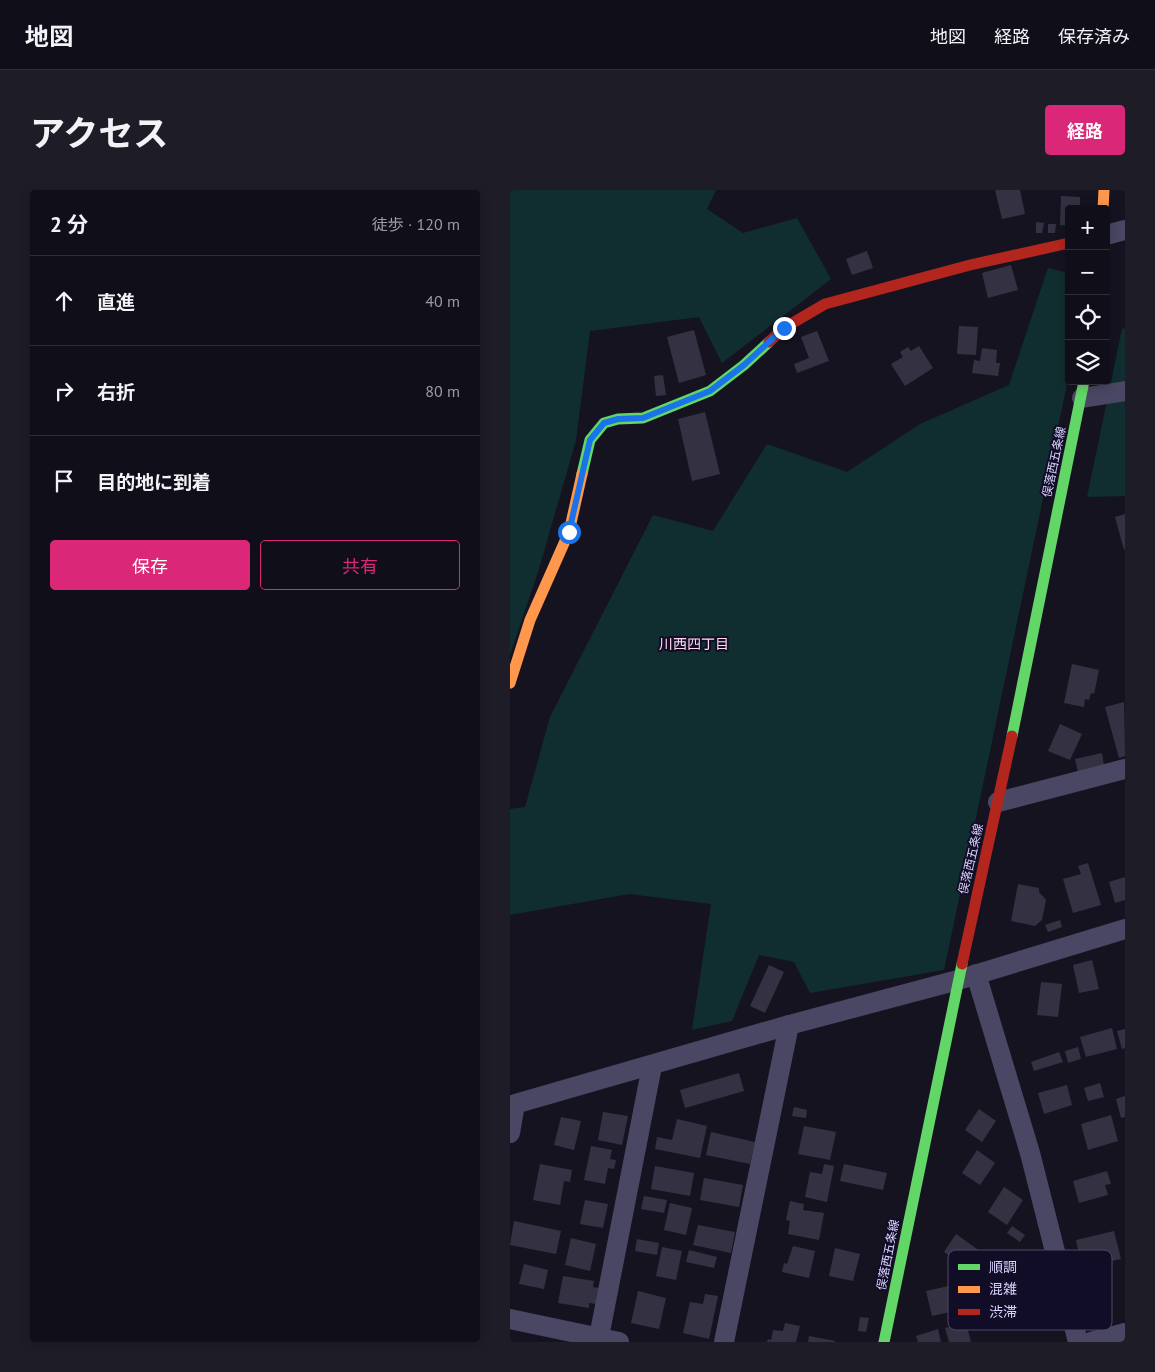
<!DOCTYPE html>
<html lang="ja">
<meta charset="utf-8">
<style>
:root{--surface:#100e19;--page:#1e1c26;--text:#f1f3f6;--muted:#9c9ca2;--line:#302e38;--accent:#db2777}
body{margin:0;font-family:"PT Sans","Noto Sans JP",sans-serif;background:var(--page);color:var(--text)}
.controls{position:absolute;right:15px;top:15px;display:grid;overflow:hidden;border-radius:5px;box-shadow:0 2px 12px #0003}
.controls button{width:45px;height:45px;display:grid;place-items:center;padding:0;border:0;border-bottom:1px solid var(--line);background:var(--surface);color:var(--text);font:25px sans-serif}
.stop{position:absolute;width:15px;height:15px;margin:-11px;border:4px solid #1a73e8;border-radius:50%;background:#fff}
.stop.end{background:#1a73e8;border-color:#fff;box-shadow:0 1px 5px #0008}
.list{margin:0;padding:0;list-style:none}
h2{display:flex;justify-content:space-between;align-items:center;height:65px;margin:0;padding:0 20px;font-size:21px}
h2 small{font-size:16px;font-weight:400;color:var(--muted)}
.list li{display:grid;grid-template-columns:32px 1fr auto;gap:15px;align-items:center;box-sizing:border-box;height:90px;padding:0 20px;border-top:1px solid var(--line)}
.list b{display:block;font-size:19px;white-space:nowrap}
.list em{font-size:16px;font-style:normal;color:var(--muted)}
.actions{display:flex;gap:10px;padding:15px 20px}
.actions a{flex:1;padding:11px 0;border:1px solid var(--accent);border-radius:5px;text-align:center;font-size:18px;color:var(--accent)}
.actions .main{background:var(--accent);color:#fff}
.icon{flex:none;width:28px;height:28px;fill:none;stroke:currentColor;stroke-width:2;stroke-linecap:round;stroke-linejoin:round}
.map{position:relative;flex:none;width:615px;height:1152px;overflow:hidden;border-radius:5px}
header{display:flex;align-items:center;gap:30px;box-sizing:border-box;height:70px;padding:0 25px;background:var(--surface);border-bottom:1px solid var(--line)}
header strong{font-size:24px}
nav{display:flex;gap:28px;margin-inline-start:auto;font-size:18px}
.intro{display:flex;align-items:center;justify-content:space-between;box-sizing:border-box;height:120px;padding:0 30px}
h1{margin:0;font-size:35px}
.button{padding:12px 22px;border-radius:5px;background:var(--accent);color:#fff;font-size:18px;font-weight:700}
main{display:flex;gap:30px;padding:0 30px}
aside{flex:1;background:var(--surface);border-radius:5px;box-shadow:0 2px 12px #0003}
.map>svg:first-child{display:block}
</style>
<header>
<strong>地図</strong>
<nav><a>地図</a><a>経路</a><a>保存済み</a></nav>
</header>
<div class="intro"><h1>アクセス</h1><a class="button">経路</a></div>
<main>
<aside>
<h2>2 分<small>徒歩 · 120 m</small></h2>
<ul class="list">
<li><svg class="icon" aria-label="ahead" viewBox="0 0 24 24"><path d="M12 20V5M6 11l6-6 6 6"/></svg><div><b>直進</b></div><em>40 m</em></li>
<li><svg class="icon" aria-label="right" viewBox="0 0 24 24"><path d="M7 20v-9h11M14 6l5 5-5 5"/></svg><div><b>右折</b></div><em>80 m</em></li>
<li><svg class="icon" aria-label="arrive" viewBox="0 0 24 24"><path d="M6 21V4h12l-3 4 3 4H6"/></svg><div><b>目的地に到着</b></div></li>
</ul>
<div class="actions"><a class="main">保存</a><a>共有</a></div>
</aside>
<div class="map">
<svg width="615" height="1152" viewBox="0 0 615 1152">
<rect width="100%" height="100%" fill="#161321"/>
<!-- green -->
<g fill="#102e30">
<path d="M 0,0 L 206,0 L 197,19 L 233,43 L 287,28 L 321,89 L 212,173 L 189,127 L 80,141 L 66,250 L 29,379 L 0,465 Z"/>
<path d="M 538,78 L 559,83 L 559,180 L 556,199 L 434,780 L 300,803 L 284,772 L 249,765 L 222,831 L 182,840 L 201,714 L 119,704 L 0,725 L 0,619 L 15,617 L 40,527 L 143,325 L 203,341 L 257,254 L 337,282 L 410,234 L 499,195 Z"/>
<path d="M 615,138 L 615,306 L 577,307 L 612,139 Z"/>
</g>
<!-- building -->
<g fill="#343143">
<path d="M 485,0 L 510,0 L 515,24 L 492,29 Z"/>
<path d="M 551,6 L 570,7 L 570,19 L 559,19 L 559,36 L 550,35 Z"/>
<path d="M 526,32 L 534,33 L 532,43 L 526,43 Z"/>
<path d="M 538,34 L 546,34 L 545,43 L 538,43 Z"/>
<path d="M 357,61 L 363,78 L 342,85 L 336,69 Z"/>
<path d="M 501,75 L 508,100 L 478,108 L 472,83 Z"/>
<path d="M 449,136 L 468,137 L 466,165 L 447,164 Z"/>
<path d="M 184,140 L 196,185 L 169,193 L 157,147 Z"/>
<path d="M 307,141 L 319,171 L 287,183 L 284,174 L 299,168 L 291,147 Z"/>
<path d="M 409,156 L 423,178 L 395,196 L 381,174 L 393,167 L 390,162 L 398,157 L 401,161 Z"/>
<path d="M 472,158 L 487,160 L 486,173 L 490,173 L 488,186 L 462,183 L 464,170 L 470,171 Z"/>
<path d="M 153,185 L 156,205 L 146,206 L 144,186 Z"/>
<path d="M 195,222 L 210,284 L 182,291 L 168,229 Z"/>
<path d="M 615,324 L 615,359 L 614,360 L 605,327 Z"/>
<path d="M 562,474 L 589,480 L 584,504 L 581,503 L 579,510 L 575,509 L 574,517 L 554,513 Z"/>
<path d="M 614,512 L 615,566 L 609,568 L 595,517 Z"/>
<path d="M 550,534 L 572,544 L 560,570 L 538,561 Z"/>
<path d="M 592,563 L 594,576 L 568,582 L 565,569 Z"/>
<path d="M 578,673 L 591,715 L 563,723 L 553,689 L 571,684 L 568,676 Z"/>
<path d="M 615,687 L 615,710 L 605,713 L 599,692 Z"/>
<path d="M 508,694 L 529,698 L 529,702 L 536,710 L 532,730 L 525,736 L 501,731 Z"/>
<path d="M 550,730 L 552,737 L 538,742 L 535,735 Z"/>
<path d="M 582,770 L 589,799 L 569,803 L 563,775 Z"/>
<path d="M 259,775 L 274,782 L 255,823 L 240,816 Z"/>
<path d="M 531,792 L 552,794 L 548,827 L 527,825 Z"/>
<path d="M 602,838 L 607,859 L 576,867 L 570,847 Z"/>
<path d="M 615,839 L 615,858 L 612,859 L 607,841 Z"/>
<path d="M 568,857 L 571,869 L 558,873 L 555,861 Z"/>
<path d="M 549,862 L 553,872 L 524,881 L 521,872 Z"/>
<path d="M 229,883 L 234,901 L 175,918 L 170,900 Z"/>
<path d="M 590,893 L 594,907 L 578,911 L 574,898 Z"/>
<path d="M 557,895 L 562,915 L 534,924 L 528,903 Z"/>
<path d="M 615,906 L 615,927 L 611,928 L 606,909 Z"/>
<path d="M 284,917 L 297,920 L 296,928 L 282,926 Z"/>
<path d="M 469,919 L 486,931 L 472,952 L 455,940 Z"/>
<path d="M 93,922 L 118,926 L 112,955 L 88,950 Z"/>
<path d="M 601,925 L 608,951 L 578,960 L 571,934 Z"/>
<path d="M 51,927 L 71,931 L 64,960 L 44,955 Z"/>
<path d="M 167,929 L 197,936 L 190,968 L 145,959 L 147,947 L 162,950 Z"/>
<path d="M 294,936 L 326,942 L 320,970 L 288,964 Z"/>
<path d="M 201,942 L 245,952 L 240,974 L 196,965 Z"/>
<path d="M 81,956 L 102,960 L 100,969 L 106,970 L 104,979 L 98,978 L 95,994 L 74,990 Z"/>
<path d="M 467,960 L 485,973 L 470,995 L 452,983 Z"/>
<path d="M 30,974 L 62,980 L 60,992 L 54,991 L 50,1015 L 23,1010 Z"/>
<path d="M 314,974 L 324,976 L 317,1012 L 295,1007 L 300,982 L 312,984 Z"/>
<path d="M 334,974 L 377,983 L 373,1000 L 330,991 Z"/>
<path d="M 145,976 L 184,983 L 180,1006 L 141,999 Z"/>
<path d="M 597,981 L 601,994 L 595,995 L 598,1005 L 569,1013 L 563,991 Z"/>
<path d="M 194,988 L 233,995 L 229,1017 L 190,1010 Z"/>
<path d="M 494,997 L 513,1010 L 497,1035 L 478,1022 Z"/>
<path d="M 134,1006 L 157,1010 L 154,1023 L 131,1019 Z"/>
<path d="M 75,1010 L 98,1014 L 93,1038 L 70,1034 Z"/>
<path d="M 280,1011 L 294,1014 L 293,1020 L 314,1023 L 309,1050 L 278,1044 L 280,1031 L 276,1030 Z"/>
<path d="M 160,1013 L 182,1018 L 176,1045 L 154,1040 Z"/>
<path d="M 4,1031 L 51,1041 L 46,1064 L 0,1055 Z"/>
<path d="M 188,1035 L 225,1042 L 221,1063 L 183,1055 Z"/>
<path d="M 502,1036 L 515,1045 L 510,1052 L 497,1043 Z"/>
<path d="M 604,1041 L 611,1069 L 592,1073 L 591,1068 L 571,1073 L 566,1050 Z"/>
<path d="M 446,1044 L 488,1074 L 476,1091 L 434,1062 Z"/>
<path d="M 61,1048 L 86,1054 L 80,1081 L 55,1075 Z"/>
<path d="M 127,1049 L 149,1053 L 147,1065 L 125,1061 Z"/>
<path d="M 283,1056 L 305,1061 L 299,1088 L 272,1082 L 274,1073 L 277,1074 Z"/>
<path d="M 152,1057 L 172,1061 L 166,1090 L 146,1086 Z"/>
<path d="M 325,1058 L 350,1064 L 343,1091 L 319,1086 Z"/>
<path d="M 179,1060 L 207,1067 L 204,1078 L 176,1072 Z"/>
<path d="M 14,1074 L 38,1080 L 34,1099 L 9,1094 Z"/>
<path d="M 53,1086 L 84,1091 L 83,1097 L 89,1098 L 86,1114 L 79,1113 L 79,1118 L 48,1113 Z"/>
<path d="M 452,1093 L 458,1118 L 422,1126 L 416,1101 Z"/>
<path d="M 128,1101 L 156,1108 L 149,1139 L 121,1133 Z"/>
<path d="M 195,1104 L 208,1106 L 199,1149 L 173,1143 L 180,1112 L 193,1114 Z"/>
<path d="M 350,1127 L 359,1128 L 356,1142 L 348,1141 Z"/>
<path d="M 275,1133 L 290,1136 L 286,1152 L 257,1152 L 258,1149 L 261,1150 L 263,1140 L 273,1141 Z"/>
<path d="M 456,1133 L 461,1152 L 439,1152 L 435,1138 Z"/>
<path d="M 428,1139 L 431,1152 L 408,1152 L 406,1146 Z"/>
<path d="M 299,1146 L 325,1151 L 325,1152 L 298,1152 Z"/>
</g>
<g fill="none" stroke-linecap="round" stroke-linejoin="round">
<!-- street -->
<g stroke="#494763" stroke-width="20">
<path d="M 596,45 L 615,40"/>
<path d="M 572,208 L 615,201"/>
<path d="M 488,612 L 615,579"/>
<path d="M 466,784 L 520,963 L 568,1152"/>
<path d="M 0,943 L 5,914 L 279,835 L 448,790 L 615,739"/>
<path d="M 0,1129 L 109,1152"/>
<path d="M 88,1152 L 142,876"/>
<path d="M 214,1152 L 279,835"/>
<path d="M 581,1152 L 615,1143"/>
</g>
<!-- fast -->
<g stroke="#63d668" stroke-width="11">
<path d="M 72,284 L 80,250 L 94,233 L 108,229 L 133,228 L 200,201 L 234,175 L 259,152"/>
<path d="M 502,546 L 574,191"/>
<path d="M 374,1152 L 452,774"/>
</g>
<!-- slow -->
<g stroke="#ff974d" stroke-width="11">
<path d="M 593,19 L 594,0"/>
<path d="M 0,493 L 20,430 L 59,342 L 72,284"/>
</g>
<!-- jam -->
<g stroke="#b3261e" stroke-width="11">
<path d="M 259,152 L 274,138 L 315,114 L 460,75 L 559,53"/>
<path d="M 452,774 L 502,546"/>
</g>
</g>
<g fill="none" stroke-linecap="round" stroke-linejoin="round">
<!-- route -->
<path stroke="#1a73e8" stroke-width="6" d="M 59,342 L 80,250 L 94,233 L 108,229 L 133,228 L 200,201 L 234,175 L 274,138"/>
</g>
<g text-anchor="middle" stroke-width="4" stroke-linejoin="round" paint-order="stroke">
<!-- street labels -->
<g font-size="12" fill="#d9d3ff" stroke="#120d27">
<text transform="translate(544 272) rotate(-78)" y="4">俣落西五条線</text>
<text transform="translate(461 669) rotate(-77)" y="4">俣落西五条線</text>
<text transform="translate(378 1065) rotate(-79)" y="4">俣落西五条線</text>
</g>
<!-- neighbourhood labels -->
<g font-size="14" fill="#ffd5ef" stroke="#120d27">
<text x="184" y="459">川西四丁目</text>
</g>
</g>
<!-- legend -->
<rect x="438" y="1060" width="164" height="80" rx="8" fill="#120d27" stroke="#4e4868" stroke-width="1"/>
<rect x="448" y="1074" width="22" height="6" fill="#63d668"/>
<rect x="448" y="1096" width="22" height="7" fill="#ff974d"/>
<rect x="448" y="1119" width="22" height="6" fill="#b3261e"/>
<g font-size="14" fill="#d9d3ff">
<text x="479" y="1082">順調</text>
<text x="479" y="1104">混雑</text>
<text x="479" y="1127">渋滞</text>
</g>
</svg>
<div class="controls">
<button>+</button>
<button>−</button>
<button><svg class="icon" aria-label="locate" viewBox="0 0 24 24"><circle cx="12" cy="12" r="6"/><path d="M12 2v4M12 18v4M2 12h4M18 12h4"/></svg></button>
<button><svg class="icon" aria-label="layers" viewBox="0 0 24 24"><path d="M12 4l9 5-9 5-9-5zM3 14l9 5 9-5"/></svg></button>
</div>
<div class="stop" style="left:59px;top:342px"></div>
<div class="stop end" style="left:274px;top:138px"></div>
</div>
</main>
